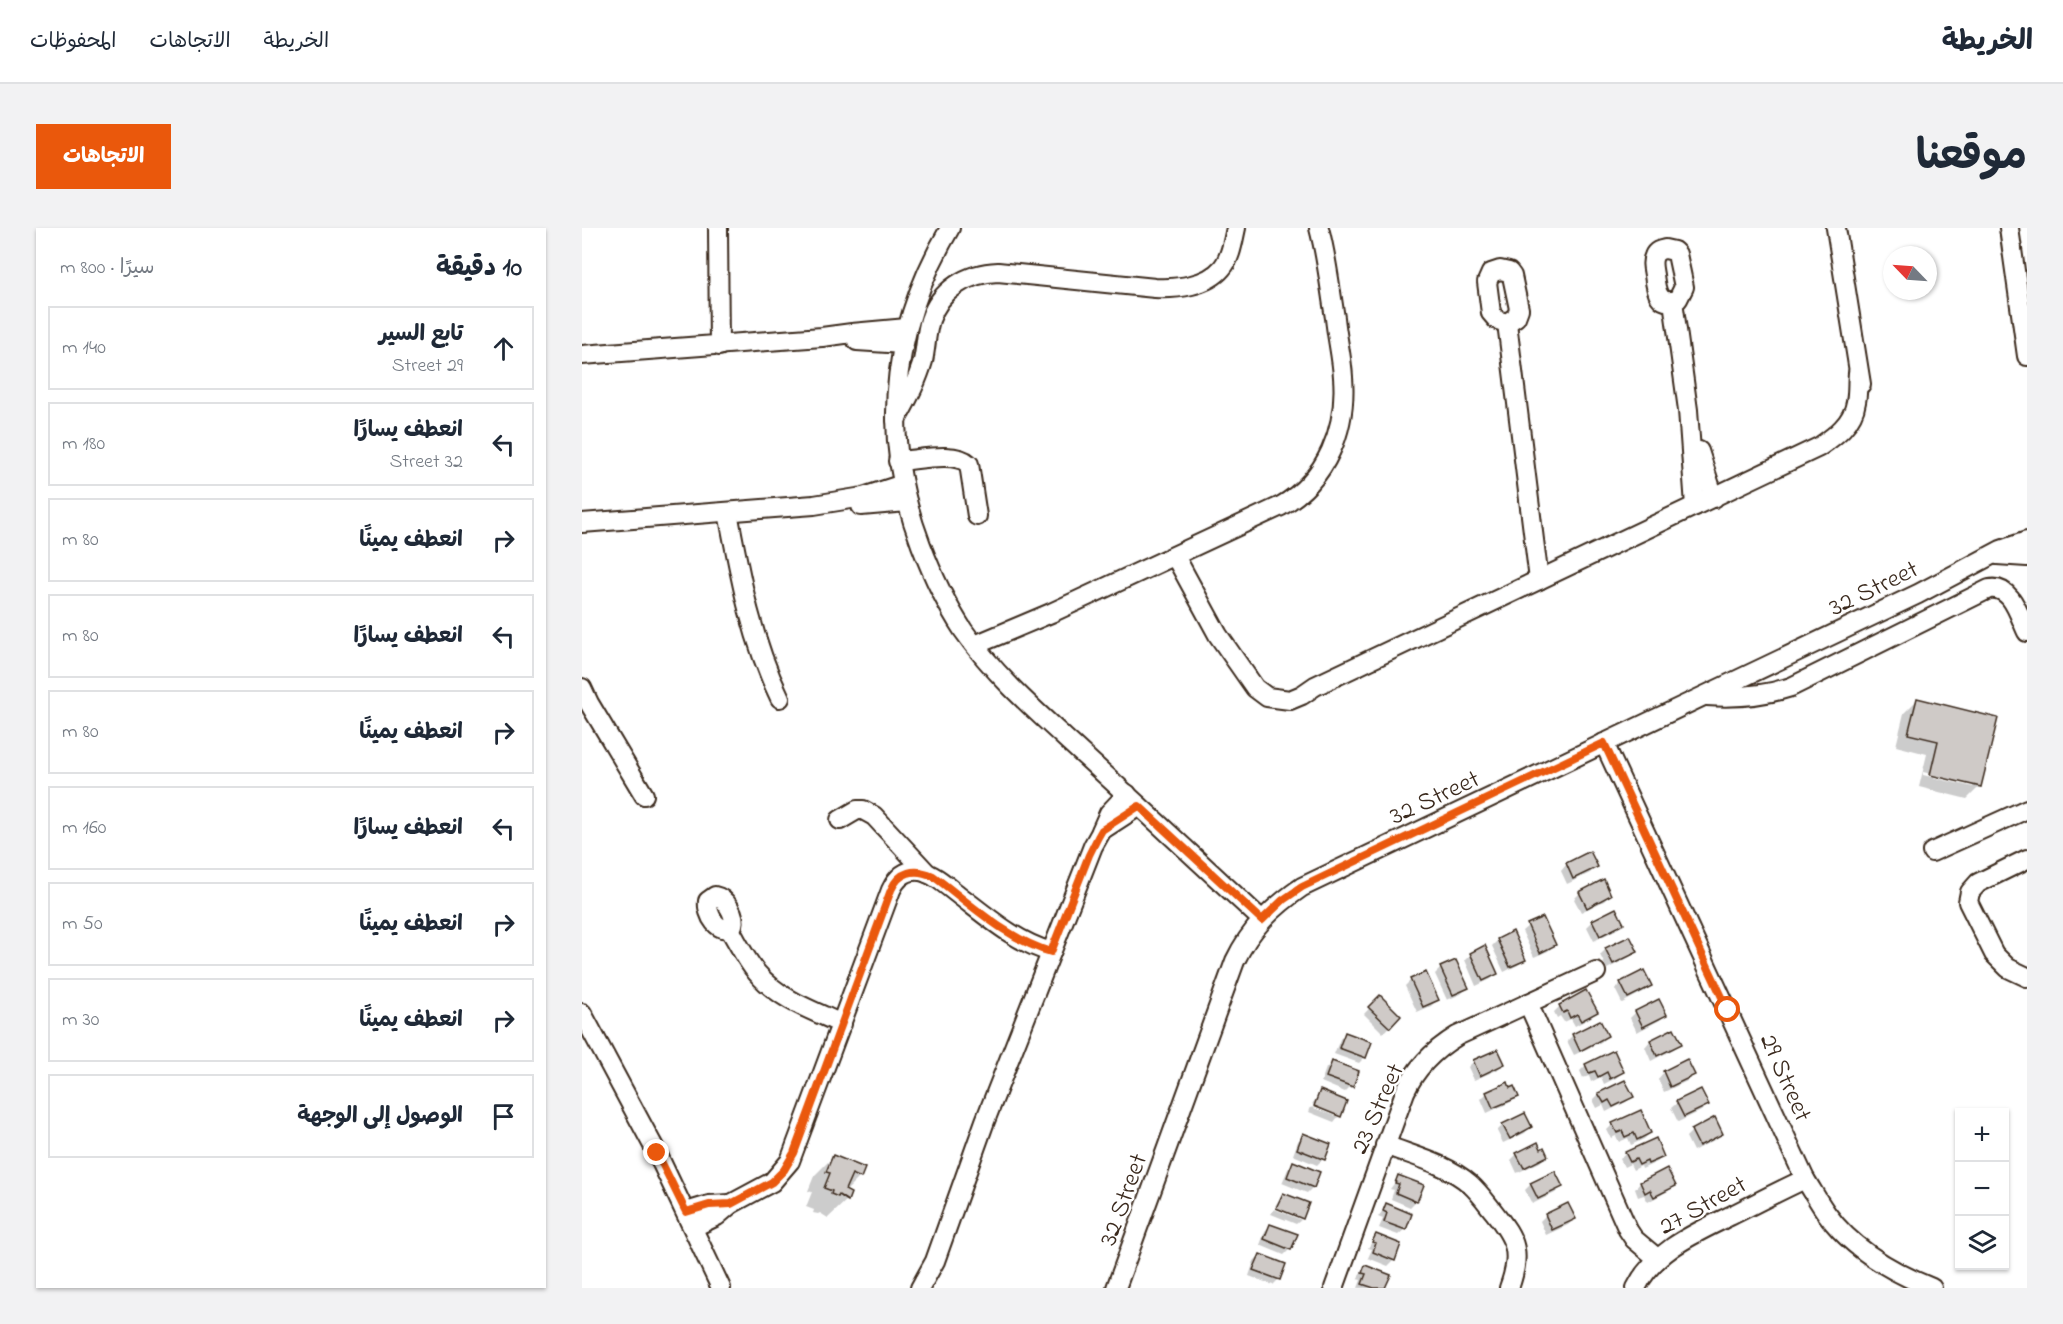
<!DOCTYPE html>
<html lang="ar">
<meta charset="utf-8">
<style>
:root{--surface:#fff;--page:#f2f2f3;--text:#1f2937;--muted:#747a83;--line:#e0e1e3;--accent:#ea580c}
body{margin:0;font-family:"Indie Flower","Playpen Sans Arabic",sans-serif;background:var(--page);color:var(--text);direction:rtl}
.controls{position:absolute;right:18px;bottom:18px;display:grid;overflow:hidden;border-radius:0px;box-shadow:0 2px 4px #0004}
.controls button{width:54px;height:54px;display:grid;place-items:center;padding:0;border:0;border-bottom:2px solid var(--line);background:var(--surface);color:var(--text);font:30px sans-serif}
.compass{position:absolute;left:1301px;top:18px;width:54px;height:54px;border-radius:50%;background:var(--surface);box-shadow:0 2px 4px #0004;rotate:295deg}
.stop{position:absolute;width:18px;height:18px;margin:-14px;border:4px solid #ea580c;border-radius:50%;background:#fff}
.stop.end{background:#ea580c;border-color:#fff;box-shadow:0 2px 6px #0008}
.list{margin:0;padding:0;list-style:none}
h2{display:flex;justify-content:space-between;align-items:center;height:78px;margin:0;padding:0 24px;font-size:26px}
h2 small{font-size:20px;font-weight:400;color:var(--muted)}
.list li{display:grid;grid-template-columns:39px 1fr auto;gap:18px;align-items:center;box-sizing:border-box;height:84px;margin:0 12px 12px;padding:0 12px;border:2px solid var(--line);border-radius:0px}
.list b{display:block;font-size:22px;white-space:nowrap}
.list p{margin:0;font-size:20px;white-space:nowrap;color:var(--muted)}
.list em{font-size:20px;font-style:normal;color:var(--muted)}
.icon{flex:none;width:33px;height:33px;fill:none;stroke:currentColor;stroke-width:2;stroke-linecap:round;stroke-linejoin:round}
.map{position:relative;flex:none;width:1445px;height:1060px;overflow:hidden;direction:ltr;border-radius:0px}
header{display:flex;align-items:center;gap:36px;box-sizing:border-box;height:84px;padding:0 30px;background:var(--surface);border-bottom:2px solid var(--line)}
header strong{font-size:28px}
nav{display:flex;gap:33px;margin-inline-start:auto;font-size:21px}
.intro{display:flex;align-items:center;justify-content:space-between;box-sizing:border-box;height:144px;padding:0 36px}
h1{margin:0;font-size:42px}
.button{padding:15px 27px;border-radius:0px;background:var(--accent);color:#fff;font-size:21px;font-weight:700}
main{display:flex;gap:36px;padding:0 36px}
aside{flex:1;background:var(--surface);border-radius:0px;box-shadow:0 2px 4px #0004}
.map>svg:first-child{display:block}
</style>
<header>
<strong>الخريطة</strong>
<nav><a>الخريطة</a><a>الاتجاهات</a><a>المحفوظات</a></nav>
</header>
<div class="intro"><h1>موقعنا</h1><a class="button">الاتجاهات</a></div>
<main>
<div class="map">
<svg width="1445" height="1060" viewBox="0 0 1445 1060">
<rect width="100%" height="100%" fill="#fff"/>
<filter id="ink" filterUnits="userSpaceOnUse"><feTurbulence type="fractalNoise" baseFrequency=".0167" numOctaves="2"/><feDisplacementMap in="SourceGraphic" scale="12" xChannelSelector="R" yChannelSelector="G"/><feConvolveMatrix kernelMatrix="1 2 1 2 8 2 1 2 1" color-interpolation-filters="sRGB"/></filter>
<g filter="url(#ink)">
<!-- shadow -->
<g fill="#0003" fill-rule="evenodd">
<path d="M 1335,472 L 1398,558 L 1385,571 L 1337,559 L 1345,526 L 1314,518 L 1322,485 ZM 1341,544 L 1391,556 L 1391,559 L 1341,547 Z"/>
<path d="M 1007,625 L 1014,639 L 1008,645 L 985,656 L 979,643 L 984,637 Z"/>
<path d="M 998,665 L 1028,667 L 1022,673 L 999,684 L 992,671 Z"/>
<path d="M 1011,693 L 1040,695 L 1035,701 L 1012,713 L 1005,699 Z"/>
<path d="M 946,698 L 972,717 L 966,723 L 952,729 L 940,703 Z"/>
<path d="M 916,712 L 942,731 L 936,737 L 922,744 L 910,718 Z"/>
<path d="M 1024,721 L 1054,724 L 1048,729 L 1025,741 L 1018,727 Z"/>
<path d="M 889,726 L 914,745 L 909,751 L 894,758 L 883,732 Z"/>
<path d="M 859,740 L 885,760 L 879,766 L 865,772 L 853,746 Z"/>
<path d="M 829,752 L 855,772 L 849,778 L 835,784 L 823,758 Z"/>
<path d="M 1039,755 L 1068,757 L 1063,763 L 1040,775 L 1033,761 Z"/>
<path d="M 1003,764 L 1014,784 L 1008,790 L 993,798 L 989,791 L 982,794 L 978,788 L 975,790 L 972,784 L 978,778 Z"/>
<path d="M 798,769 L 817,788 L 801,805 L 782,786 Z"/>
<path d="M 1054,784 L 1083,786 L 1078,792 L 1055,804 L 1048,790 Z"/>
<path d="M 1018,794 L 1025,808 L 1019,814 L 992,827 L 985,813 L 991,807 Z"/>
<path d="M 1091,802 L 1098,815 L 1092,821 L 1069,833 L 1063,819 L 1068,813 Z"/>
<path d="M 763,806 L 783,829 L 777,835 L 752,826 L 758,811 Z"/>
<path d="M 892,833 L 921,836 L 915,842 L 892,852 L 886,839 Z"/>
<path d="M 1104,833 L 1111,847 L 1105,853 L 1082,864 L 1076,851 L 1081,845 Z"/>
<path d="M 750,835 L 769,858 L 763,864 L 739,854 L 744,840 Z"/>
<path d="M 1004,837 L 1040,844 L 1034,850 L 1022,856 L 1019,849 L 1009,854 L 1007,848 L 1001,850 L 998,843 Z"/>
<path d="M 928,862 L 935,868 L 929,874 L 905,885 L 899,871 L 905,865 Z"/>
<path d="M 739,864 L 763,874 L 757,889 L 757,886 L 730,876 Z"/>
<path d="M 1017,866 L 1050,868 L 1044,874 L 1024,884 L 1021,877 L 1015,880 L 1011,872 Z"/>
<path d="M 1095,875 L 1125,877 L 1119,883 L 1096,894 L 1089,880 Z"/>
<path d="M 729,879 L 756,889 L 752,894 L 727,884 Z"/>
<path d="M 1031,896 L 1068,905 L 1062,911 L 1049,917 L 1046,910 L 1037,914 L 1034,908 L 1029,910 L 1025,902 Z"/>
<path d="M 921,897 L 948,899 L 943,905 L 921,915 L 915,903 Z"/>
<path d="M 1110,903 L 1139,905 L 1134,911 L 1111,923 L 1104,909 Z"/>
<path d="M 722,907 L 741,931 L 735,937 L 711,927 L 716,913 Z"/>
<path d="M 1044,925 L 1081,929 L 1075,934 L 1060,941 L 1059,938 L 1051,942 L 1048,936 L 1042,939 L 1038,931 Z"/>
<path d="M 935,926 L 964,928 L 958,934 L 935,945 L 929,932 Z"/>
<path d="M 251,929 L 278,949 L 263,964 L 265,972 L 246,990 L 238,985 L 236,986 L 231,985 L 232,982 L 224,979 L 230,964 L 226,963 L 232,948 Z"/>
<path d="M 712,935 L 731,959 L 725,965 L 700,955 L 706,941 Z"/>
<path d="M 1084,942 L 1092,958 L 1086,963 L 1066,974 L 1062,967 L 1056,969 L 1053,961 L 1058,955 Z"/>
<path d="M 817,949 L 834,973 L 828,979 L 809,971 L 812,962 L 808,961 Z"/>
<path d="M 949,956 L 979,959 L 973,965 L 950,976 L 943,962 Z"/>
<path d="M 701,966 L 726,976 L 719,991 L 719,988 L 693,978 Z"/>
<path d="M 805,977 L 828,986 L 822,1002 L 816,1007 L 797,1000 L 801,991 L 796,989 Z"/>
<path d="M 692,981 L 719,992 L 714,996 L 689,986 Z"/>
<path d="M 964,987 L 992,991 L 986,997 L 964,1007 L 958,993 Z"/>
<path d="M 689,997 L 708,1021 L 702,1027 L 678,1017 L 683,1003 Z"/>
<path d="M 794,1008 L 812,1032 L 806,1038 L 786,1030 L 790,1021 L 786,1020 Z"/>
<path d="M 678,1027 L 697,1051 L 691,1057 L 667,1048 L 672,1033 Z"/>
<path d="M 783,1039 L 802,1060 L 776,1060 L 779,1052 L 775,1051 Z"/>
</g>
<!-- building -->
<g fill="#cfcac7" stroke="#3b2a1e" stroke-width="1.5">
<path d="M 1335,470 L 1416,490 L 1399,559 L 1348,547 L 1356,513 L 1326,506 Z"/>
<path d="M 1008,623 L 1016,639 L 991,651 L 984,635 Z"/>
<path d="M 1022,651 L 1029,667 L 1005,680 L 997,664 Z"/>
<path d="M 1034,680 L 1042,696 L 1018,708 L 1010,692 Z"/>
<path d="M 961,689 L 974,717 L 958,725 L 945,696 Z"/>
<path d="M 931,703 L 944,732 L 928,739 L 915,711 Z"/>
<path d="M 1048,708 L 1056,724 L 1031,736 L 1023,720 Z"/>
<path d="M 903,717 L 916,746 L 901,753 L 888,725 Z"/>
<path d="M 874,732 L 887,760 L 871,767 L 858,739 Z"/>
<path d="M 1062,742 L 1070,758 L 1046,770 L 1038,754 Z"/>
<path d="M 844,744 L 857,772 L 841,779 L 828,751 Z"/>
<path d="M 1004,762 L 1016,784 L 999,793 L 995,786 L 988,790 L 985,783 L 981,785 L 977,777 Z"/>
<path d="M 798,767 L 819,788 L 808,800 L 786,779 Z"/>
<path d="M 1077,771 L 1085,787 L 1061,799 L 1053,783 Z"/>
<path d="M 1018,792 L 1026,808 L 998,823 L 990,806 Z"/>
<path d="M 1092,800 L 1100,816 L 1075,828 L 1068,812 Z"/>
<path d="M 763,804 L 790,814 L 784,830 L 757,820 Z"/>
<path d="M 916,821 L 923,836 L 898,848 L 891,832 Z"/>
<path d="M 1032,822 L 1042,844 L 1028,851 L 1025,844 L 1016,849 L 1013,843 L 1007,845 L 1003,836 Z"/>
<path d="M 1105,831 L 1113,847 L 1088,859 L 1081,843 Z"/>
<path d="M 750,833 L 777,843 L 771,859 L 744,849 Z"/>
<path d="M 1043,852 L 1052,869 L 1031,879 L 1027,872 L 1022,875 L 1016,865 Z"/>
<path d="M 926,854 L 928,860 L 932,858 L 937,869 L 911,880 L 904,864 Z"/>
<path d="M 1119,861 L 1127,877 L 1102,889 L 1094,873 Z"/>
<path d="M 738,862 L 765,873 L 759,889 L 732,878 Z"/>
<path d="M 1059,882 L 1069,905 L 1055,912 L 1052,905 L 1043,909 L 1040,903 L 1035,905 L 1030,895 Z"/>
<path d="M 943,885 L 950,899 L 928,911 L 920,896 Z"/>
<path d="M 1133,889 L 1141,906 L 1117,918 L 1109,902 Z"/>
<path d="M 721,905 L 749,916 L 743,932 L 715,921 Z"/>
<path d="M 1074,910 L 1082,929 L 1066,936 L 1065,933 L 1057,937 L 1054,931 L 1048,934 L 1043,924 Z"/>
<path d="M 956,914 L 959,921 L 962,919 L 966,928 L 942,940 L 934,925 Z"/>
<path d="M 251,927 L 283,940 L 279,950 L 270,946 L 263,962 L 269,965 L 266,973 L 257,967 L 256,969 L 249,966 L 250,963 L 242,960 L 248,945 L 244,944 Z"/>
<path d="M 711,933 L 738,944 L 732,960 L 705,949 Z"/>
<path d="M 1085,940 L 1094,958 L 1072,969 L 1068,962 L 1063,965 L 1058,954 Z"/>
<path d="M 973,943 L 981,959 L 956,971 L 948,955 Z"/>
<path d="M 816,947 L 842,957 L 835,974 L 814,965 L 817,956 L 813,955 Z"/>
<path d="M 701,965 L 727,975 L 721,991 L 694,980 Z"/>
<path d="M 804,975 L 830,986 L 824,1002 L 802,994 L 805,985 L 801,983 Z"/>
<path d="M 986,975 L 994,991 L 970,1002 L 963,986 Z"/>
<path d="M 688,996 L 716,1006 L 709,1022 L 682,1011 Z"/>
<path d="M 794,1006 L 819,1016 L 813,1033 L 791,1024 L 794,1015 L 790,1014 Z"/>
<path d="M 678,1026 L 704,1036 L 698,1052 L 671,1042 Z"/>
<path d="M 783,1037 L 809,1047 L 803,1060 L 792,1060 L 780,1056 L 784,1046 L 780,1045 Z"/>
</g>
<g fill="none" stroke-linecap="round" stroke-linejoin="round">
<defs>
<g id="minor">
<path d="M 136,0 L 137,118"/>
<path d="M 368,0 C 309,101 297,207 339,317 C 350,346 364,376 381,402 C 416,452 463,491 507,532 C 565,585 622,638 680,692"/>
<path d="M 1254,0 L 1279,156"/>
<path d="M 1427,0 L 1445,128"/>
<path d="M 1083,21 L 1092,23 L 1095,26 L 1102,59 L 1096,71 C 1076,79 1074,63 1072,47 C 1071,41 1069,34 1072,28 C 1074,23 1078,22 1083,21 Z"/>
<path d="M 918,42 L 927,44 L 930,48 L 937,81 L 934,89 L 925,95 L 915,92 L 909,85 L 905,54 L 909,45 Z"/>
<path d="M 1091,73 L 1106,182 L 1113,278"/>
<path d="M 925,95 L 957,352"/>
<path d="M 275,113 L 321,116"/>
<path d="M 0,127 L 240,109 L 270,105 L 325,100"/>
<path d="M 314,192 C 325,173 335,154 341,133 C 344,119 344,105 348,92 C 358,62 385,45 416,44 L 573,60 C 595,61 625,58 640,40 C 649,30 651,13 654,0"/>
<path d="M 1117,223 L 1132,270"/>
<path d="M 316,233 C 336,232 373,223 387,236 L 395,288"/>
<path d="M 279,278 L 325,274"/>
<path d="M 146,284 C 158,348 169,411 198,470"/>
<path d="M 0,295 L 232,277 L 281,269 L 321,256"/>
<path d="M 1415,327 L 1445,329"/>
<path d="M 593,328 L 636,407 L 673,460 L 685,469 L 708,472 L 720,467 L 733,458 L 1237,219 C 1253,208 1271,195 1274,174 C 1276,164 1275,155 1276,145"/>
<path d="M 393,417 L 469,385 L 699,278 C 745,251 765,201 761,149 C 760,130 755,110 753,90 C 748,60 745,30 737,0"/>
<path d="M 0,460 L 7,475 L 62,567"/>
<path d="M 1125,468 C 1154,470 1181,468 1209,459 L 1407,361 C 1430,357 1437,388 1445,404"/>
<path d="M 1022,515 L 1223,951 C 1230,962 1237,975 1245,986 C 1270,1021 1310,1044 1350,1060"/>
<path d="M 258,592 L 275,582 L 281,582 L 292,588 L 345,645"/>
<path d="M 519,603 L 527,585 L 545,566"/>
<path d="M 1350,624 L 1445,581"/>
<path d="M 1445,631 L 1396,655 L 1388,664 L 1386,674 L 1412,726 L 1426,740 L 1445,749"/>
<path d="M 133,668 C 144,670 154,687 151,697 C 137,709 124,686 126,673 Z"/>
<path d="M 147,700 C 156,715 164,732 175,745 C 197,771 229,782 260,796"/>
<path d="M 946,775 L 1046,1002 L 1052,1011 L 1076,1031"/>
<path d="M 0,785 L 75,925 L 139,1060"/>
<path d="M 803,917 C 831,928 865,936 888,956 C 897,964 904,974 912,984 C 934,1012 940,1025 927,1060"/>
<path d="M 104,984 L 127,977 L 149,976"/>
<path d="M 112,999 L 135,988 L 149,976 L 190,954 L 208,933 L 309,662 C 315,649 324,641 338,643 C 353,646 366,659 378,668 C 407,690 434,714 469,724"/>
<path d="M 338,1060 L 353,1033 L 403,893 L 511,618 L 520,602 L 557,578"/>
<path d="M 534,1060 L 653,733 C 668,701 691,679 720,659 L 1336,366 L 1419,322 L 1445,313"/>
<path d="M 752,1060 L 823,864 C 834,839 852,822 875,808 L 1014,744"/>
<path d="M 1054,1060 C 1073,1021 1116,1004 1152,986 C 1176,974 1199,962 1223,951"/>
</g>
</defs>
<!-- minor casing -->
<use href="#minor" stroke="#3b2a1e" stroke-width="22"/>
<!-- minor -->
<use href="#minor" stroke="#fff" stroke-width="18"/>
</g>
</g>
<g fill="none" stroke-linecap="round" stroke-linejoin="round" filter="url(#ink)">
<!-- route -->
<path stroke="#ea580c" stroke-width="8" d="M 75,925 L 104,984 L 127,977 L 149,976 L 190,954 L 202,942 L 212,925 L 309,662 C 317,643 333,640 351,648 C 388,675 424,711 469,724 L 507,627 L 516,609 L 520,602 L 557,578 L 680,692 L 701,672 L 720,659 L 1022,515 L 1146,782"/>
</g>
<g text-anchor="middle" stroke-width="5" stroke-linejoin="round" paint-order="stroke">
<!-- street labels -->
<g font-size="26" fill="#3b2a1e" stroke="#fff">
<text transform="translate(1291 359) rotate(-26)" y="9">32 Street</text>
<text transform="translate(852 568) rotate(-25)" y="9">32 Street</text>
<text transform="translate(1205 849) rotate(66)" y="9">29 Street</text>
<text transform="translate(794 880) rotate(-66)" y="9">23 Street</text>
<text transform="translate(540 971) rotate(-70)" y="9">32 Street</text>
<text transform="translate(1120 976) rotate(-29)" y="9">27 Street</text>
</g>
</g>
</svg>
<div class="controls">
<button>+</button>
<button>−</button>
<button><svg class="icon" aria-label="layers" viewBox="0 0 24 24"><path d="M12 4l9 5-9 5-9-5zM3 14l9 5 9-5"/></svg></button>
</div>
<svg class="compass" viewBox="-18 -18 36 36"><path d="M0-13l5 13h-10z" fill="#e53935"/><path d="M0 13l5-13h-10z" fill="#747a83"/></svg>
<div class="stop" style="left:1146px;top:782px"></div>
<div class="stop end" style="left:75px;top:925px"></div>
</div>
<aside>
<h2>10 دقيقة<small>سيرًا · 800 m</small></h2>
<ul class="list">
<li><svg class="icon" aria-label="ahead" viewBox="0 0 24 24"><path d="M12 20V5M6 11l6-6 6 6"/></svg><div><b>تابع السير</b><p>29 Street</p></div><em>140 m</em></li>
<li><svg class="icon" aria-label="left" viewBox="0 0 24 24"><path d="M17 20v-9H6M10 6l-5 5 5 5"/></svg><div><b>انعطف يسارًا</b><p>32 Street</p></div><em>180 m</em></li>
<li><svg class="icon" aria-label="right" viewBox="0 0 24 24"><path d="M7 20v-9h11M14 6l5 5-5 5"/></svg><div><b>انعطف يمينًا</b></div><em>80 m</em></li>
<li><svg class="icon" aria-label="left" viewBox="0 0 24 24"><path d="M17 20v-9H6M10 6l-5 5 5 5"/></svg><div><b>انعطف يسارًا</b></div><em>80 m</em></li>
<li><svg class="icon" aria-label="right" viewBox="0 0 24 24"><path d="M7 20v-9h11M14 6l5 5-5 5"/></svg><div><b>انعطف يمينًا</b></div><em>80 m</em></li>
<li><svg class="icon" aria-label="left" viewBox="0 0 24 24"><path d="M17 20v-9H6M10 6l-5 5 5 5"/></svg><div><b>انعطف يسارًا</b></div><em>160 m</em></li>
<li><svg class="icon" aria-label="right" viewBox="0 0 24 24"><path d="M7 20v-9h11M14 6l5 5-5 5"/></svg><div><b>انعطف يمينًا</b></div><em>50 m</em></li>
<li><svg class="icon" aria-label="right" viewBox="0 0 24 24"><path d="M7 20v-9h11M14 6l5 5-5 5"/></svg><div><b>انعطف يمينًا</b></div><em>30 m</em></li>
<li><svg class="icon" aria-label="arrive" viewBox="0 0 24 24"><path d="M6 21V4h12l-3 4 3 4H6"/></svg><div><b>الوصول إلى الوجهة</b></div></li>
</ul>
</aside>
</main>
